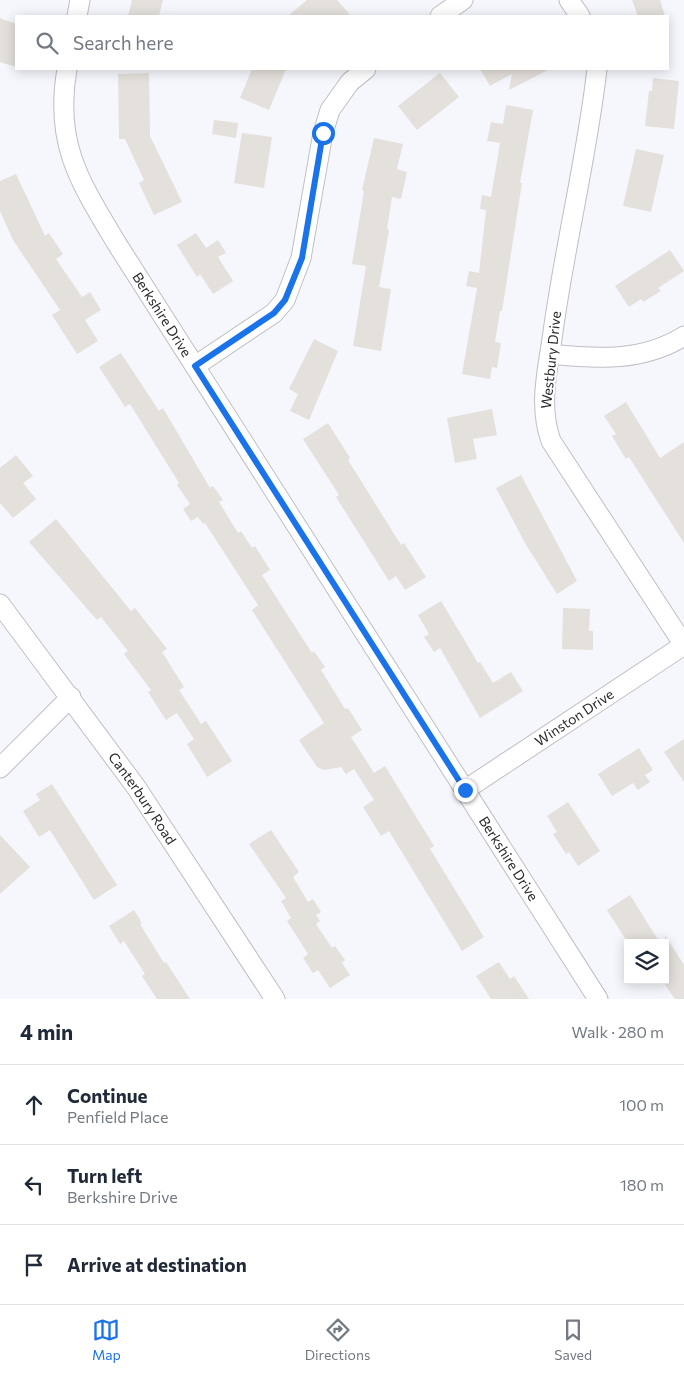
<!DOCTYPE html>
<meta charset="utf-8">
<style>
:root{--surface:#fff;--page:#f2f2f3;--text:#1f2937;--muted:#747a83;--line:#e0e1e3;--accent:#1a73e8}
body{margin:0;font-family:Commissioner,sans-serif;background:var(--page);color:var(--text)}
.controls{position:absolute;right:15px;bottom:15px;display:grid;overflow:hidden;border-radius:0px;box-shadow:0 2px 12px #0003}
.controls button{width:45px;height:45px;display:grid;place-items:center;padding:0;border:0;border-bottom:1px solid var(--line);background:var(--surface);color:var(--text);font:25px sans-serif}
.stop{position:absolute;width:15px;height:15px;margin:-11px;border:4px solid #1a73e8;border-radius:50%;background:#fff}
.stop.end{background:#1a73e8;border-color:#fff;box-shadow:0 1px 5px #0008}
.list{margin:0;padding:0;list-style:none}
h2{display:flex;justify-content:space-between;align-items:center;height:65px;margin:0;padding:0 20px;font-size:21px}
h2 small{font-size:16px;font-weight:400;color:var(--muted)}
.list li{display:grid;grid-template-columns:32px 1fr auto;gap:15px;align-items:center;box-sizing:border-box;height:80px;padding:0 20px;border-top:1px solid var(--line)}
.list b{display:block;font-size:19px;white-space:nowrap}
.list p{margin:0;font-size:16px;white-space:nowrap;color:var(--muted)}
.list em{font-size:16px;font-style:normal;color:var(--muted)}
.icon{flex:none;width:28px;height:28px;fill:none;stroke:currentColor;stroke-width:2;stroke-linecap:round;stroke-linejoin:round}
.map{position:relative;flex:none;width:684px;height:999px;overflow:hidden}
.search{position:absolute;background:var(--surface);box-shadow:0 2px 12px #0003;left:15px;right:15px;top:15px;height:55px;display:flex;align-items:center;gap:12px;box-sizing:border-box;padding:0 18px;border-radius:0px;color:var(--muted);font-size:19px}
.sheet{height:305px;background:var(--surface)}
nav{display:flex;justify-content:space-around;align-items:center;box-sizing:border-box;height:70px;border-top:1px solid var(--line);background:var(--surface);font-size:14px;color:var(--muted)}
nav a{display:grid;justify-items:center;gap:2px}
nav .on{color:var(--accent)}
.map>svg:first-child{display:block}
</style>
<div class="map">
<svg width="684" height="999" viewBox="0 0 684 999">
<rect width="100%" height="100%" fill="#f6f7fc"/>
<!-- building -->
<g fill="#e4e0db">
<path d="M 132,0 L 163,0 L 159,16 L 128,16 Z"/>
<path d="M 307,0 L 337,0 L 351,16 L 288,16 Z"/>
<path d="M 632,0 L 660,0 L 665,16 L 638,16 Z"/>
<path d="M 0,18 L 16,24 L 16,67 L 0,62 Z"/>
<path d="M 252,69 L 286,69 L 269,110 L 240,98 Z"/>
<path d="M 480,69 L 550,69 L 509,90 L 512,74 L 490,86 Z"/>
<path d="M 149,73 L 150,136 L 182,202 L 154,215 L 139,183 L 144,180 L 125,139 L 119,139 L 118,74 Z"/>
<path d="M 440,73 L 459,97 L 417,130 L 398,106 Z"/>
<path d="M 653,78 L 679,81 L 674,129 L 645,126 L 649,91 L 652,91 Z"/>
<path d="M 506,105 L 533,110 L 520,183 L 522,183 L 502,311 L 500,311 L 495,342 L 501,343 L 497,368 L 492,367 L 490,379 L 462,374 L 477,288 L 466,286 L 469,271 L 479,273 L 486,210 L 480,209 L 482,195 L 491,197 L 500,143 L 487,141 L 491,122 L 503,124 Z"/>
<path d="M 214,120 L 238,123 L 236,138 L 212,134 Z"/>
<path d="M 242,133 L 272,137 L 264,188 L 234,183 Z"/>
<path d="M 374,138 L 403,144 L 397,169 L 407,172 L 401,199 L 392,197 L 387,229 L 389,230 L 379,287 L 391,289 L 381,351 L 353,346 L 366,266 L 352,264 L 364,191 L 362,190 Z"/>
<path d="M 636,149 L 664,155 L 651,212 L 623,206 Z"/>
<path d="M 16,174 L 45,236 L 49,233 L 63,254 L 56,259 L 82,297 L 90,292 L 101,310 L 85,320 L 98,341 L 77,354 L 52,315 L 60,310 L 13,240 L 0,211 L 0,181 Z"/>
<path d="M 196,233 L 206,248 L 218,240 L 226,253 L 218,257 L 233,281 L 213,294 L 200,274 L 197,277 L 177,245 Z"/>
<path d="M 670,250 L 684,271 L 658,288 L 661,291 L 643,302 L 641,299 L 629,307 L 615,286 Z"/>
<path d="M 314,339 L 338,351 L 309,420 L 290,411 L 298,394 L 289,389 Z"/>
<path d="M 121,353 L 159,411 L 163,408 L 210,488 L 213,486 L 223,500 L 219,502 L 238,533 L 241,531 L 252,548 L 255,546 L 270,570 L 262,575 L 312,653 L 314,651 L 325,667 L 321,670 L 345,709 L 348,708 L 362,730 L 351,737 L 374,773 L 385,766 L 434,846 L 430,849 L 484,937 L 462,951 L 389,831 L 381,836 L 363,807 L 374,800 L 354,769 L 346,774 L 341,767 L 324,770 L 317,767 L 299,740 L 324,723 L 252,610 L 258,605 L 205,523 L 203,524 L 198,517 L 191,521 L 183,509 L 190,504 L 177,485 L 179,483 L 130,404 L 125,407 L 99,367 Z"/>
<path d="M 626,402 L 660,458 L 684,442 L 684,543 L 629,457 L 626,459 L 612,436 L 616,434 L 604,416 Z"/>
<path d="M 492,409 L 497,435 L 473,439 L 477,459 L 455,463 L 447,418 Z"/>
<path d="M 328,423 L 350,458 L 348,460 L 401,545 L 404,543 L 426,577 L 405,590 L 396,576 L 389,581 L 336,497 L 339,495 L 303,439 Z"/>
<path d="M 16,455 L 33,476 L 23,483 L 36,499 L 13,518 L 0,503 L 0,468 Z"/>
<path d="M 521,475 L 577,581 L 557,594 L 525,543 L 496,488 Z"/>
<path d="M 56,519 L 131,611 L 135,608 L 167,649 L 162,652 L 184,687 L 179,690 L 201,724 L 206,721 L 232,761 L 207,777 L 187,744 L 194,739 L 177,713 L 166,720 L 148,692 L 151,690 L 124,654 L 128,651 L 101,617 L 97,620 L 29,542 Z"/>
<path d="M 441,601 L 478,663 L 480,662 L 493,683 L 511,672 L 523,691 L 480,718 L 440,648 L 434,652 L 424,637 L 429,634 L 418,615 Z"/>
<path d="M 563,608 L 590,609 L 589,631 L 593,631 L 593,650 L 562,649 Z"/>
<path d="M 684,739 L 684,782 L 664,752 Z"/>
<path d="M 639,748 L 653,770 L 645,775 L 650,782 L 638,790 L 633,783 L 612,796 L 598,774 Z"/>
<path d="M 52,784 L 117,885 L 94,900 L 50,830 L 39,837 L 23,811 L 40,800 L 36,794 Z"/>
<path d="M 568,802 L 600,851 L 578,866 L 569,852 L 566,854 L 553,834 L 557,832 L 547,816 Z"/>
<path d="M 271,830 L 299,872 L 293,877 L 308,902 L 313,899 L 321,912 L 316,915 L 320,921 L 316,924 L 332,948 L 335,946 L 345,960 L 342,963 L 350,975 L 330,988 L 318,970 L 313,973 L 303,958 L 308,954 L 287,921 L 291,918 L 281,901 L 286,898 L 249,844 Z"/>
<path d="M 0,835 L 30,867 L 0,894 Z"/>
<path d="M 630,895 L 660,943 L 628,943 L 607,910 Z"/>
<path d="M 134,910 L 142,923 L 140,924 L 164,963 L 166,962 L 190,999 L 157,999 L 142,976 L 145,974 L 124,941 L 120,944 L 109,926 Z"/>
<path d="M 665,935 L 684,965 L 684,999 L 675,999 L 665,985 Z"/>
<path d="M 499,962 L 510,979 L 514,976 L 529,999 L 491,999 L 476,976 Z"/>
</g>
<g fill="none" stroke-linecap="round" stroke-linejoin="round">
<defs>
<g id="minor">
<path d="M 569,0 L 580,16"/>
<path d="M 77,16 L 80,0"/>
<path d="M 440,16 L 463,0"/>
<path id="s1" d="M 67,69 C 54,144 80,182 117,244 L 598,999"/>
<path d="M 597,69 C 587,157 565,244 553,332 C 548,369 538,405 551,441 L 684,645"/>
<path d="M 550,354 C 597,359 643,362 684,336"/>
<path d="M 195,366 L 274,313 L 285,300 L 301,258 L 323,133 L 330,110 L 350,82 L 366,69"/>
<path id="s2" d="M 0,604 L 136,787 L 275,999"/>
<path d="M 0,768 L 71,697"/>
<path id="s3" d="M 465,790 L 684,645"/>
</g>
</defs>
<!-- minor casing -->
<use href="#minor" stroke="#bebfc4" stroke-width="21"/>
<!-- minor -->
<use href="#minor" stroke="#fff" stroke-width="19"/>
</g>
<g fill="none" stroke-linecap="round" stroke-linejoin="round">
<!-- route -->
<path stroke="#1a73e8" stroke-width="6" d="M 323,133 L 302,258 L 285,300 L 274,313 L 195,366 L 465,790"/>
</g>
<g text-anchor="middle" stroke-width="4.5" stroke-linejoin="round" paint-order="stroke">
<!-- street labels -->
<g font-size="14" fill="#2a2a2c" stroke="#fff">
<text dy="5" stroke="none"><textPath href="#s1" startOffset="271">Berkshire Drive</textPath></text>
<text transform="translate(551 360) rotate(-84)" y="5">Westbury Drive</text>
<text dy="5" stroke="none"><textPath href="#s3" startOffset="131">Winston Drive</textPath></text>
<text dy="5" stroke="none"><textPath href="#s2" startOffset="241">Canterbury Road</textPath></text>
<text dy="5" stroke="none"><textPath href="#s1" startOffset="916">Berkshire Drive</textPath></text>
</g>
</g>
</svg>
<div class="controls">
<button><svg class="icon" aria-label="layers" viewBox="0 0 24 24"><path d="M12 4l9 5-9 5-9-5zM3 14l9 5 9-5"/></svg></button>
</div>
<div class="stop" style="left:323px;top:133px"></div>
<div class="stop end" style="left:465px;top:790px"></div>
<div class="search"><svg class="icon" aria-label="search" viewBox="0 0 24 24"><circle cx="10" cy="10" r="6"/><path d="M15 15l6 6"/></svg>Search here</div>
</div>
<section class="sheet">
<h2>4 min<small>Walk · 280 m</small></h2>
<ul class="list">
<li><svg class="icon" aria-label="ahead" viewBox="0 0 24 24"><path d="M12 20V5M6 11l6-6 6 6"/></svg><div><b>Continue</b><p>Penfield Place</p></div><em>100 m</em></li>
<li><svg class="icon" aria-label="left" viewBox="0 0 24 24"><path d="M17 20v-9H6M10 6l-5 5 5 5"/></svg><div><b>Turn left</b><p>Berkshire Drive</p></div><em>180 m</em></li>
<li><svg class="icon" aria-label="arrive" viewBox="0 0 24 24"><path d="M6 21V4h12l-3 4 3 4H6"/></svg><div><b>Arrive at destination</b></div></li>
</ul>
</section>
<nav>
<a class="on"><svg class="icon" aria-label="map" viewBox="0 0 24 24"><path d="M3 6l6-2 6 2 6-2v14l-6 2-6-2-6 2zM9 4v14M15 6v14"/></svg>Map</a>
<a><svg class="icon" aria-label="directions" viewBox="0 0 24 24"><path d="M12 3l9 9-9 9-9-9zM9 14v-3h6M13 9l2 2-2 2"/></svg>Directions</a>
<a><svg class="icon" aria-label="saved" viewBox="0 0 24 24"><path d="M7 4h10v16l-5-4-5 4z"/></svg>Saved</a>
</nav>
